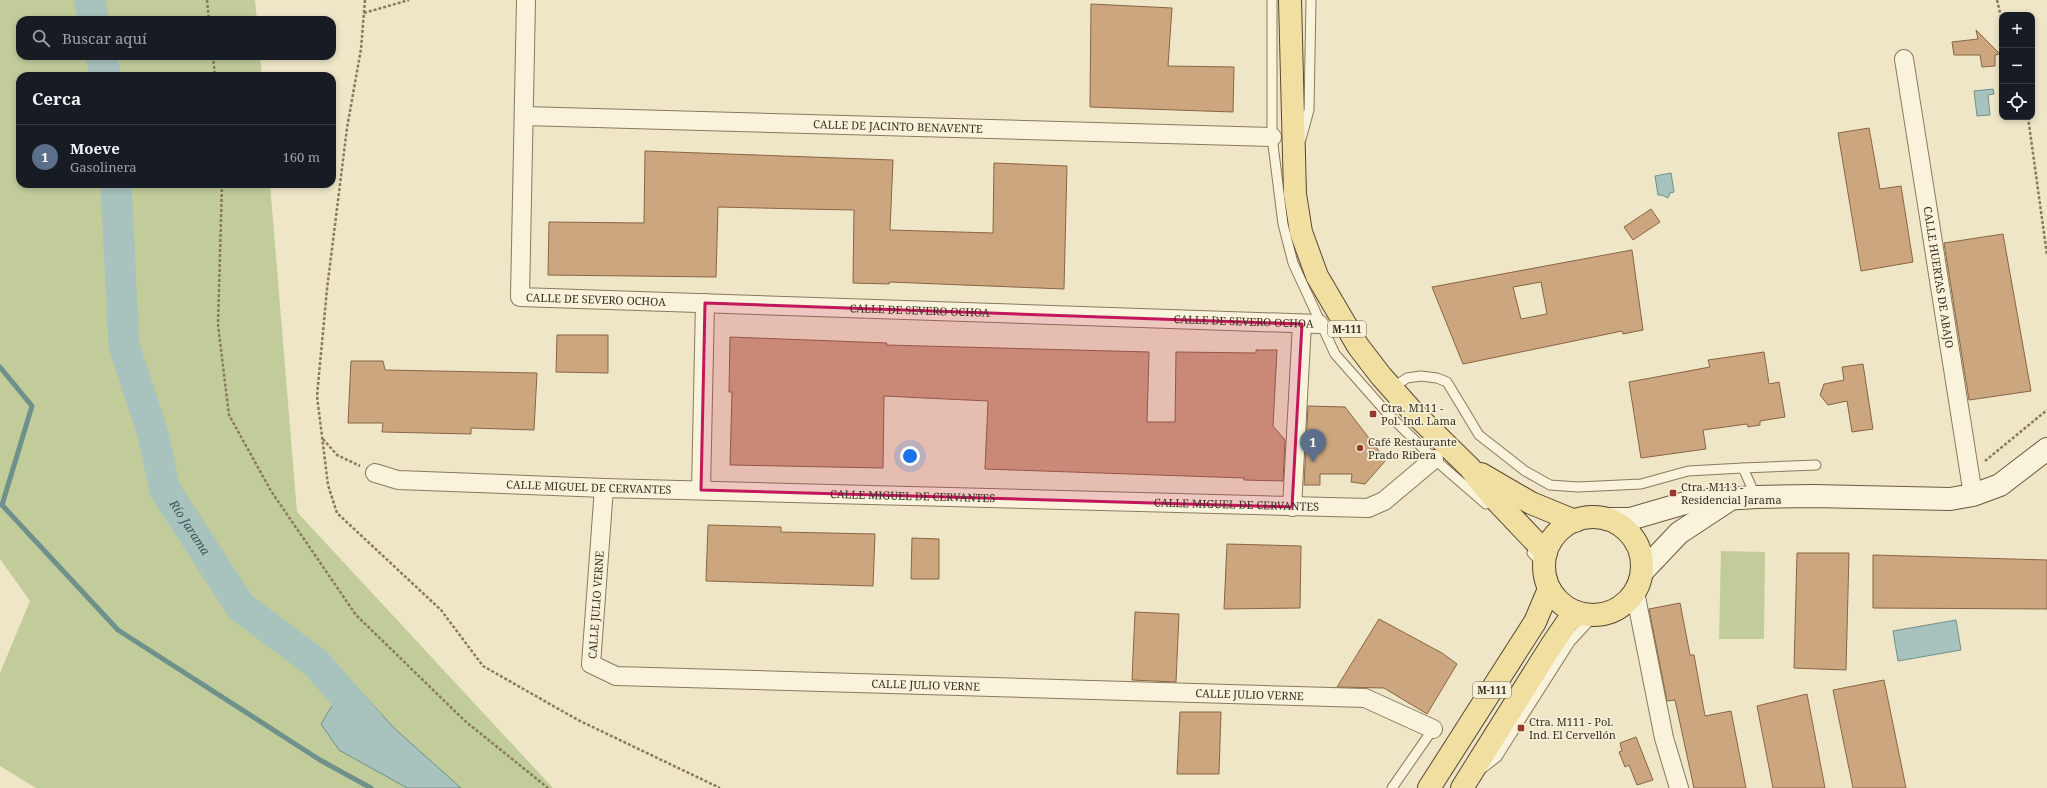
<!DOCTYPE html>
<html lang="es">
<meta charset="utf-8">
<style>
:root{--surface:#171b24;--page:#20242c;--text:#f1f3f6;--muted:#9ea1a6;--line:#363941;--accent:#2563eb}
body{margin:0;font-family:"Noto Serif",serif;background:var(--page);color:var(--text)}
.controls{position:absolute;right:12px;top:12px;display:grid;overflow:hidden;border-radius:8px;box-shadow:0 2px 6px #0003}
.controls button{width:36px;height:36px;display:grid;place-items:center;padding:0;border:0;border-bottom:1px solid var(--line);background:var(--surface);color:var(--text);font:20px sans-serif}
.you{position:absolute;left:910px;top:456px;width:14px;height:14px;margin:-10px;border:3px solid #fff;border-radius:50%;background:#1a73e8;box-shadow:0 0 0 6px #1a73e833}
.badge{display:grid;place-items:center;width:26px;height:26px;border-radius:50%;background:var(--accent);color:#fff;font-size:13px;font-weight:700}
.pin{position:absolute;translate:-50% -33px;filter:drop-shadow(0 1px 2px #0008)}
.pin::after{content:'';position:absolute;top:21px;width:14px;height:12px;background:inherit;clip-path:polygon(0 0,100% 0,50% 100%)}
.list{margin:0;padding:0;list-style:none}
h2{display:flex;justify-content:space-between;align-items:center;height:52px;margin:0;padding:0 16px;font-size:17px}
h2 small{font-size:13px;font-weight:400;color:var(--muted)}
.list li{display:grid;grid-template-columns:26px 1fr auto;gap:12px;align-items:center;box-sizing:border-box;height:64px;padding:0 16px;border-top:1px solid var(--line)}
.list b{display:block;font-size:15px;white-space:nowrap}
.list p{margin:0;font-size:13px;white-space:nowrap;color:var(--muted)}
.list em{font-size:13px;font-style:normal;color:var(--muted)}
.icon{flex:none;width:22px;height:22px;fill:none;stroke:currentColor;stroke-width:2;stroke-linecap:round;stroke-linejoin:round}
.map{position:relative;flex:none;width:2047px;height:788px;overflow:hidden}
.search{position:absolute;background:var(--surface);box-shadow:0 2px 6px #0003;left:16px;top:16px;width:320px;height:44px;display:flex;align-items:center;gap:10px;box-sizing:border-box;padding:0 14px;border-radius:12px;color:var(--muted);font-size:15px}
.panel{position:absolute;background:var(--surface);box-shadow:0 2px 6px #0003;left:16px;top:72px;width:320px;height:116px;border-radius:12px}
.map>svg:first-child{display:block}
</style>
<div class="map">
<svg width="2047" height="788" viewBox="0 0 2047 788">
<rect width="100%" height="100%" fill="#eee6c7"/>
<!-- green -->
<g fill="#c2cc9b">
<path d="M 0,0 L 255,0 L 257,20 L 20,20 L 20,56 L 260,56 L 262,76 L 20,76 L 20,184 L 270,184 L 297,512 L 553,788 L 36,788 L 0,766 L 0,673 L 30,601 L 0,559 Z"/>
<path d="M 1721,551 L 1765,552 L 1764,639 L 1719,639 Z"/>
</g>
<!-- water -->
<g fill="#a8c2bd" stroke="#6f918b">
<path d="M 1993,89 L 1994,94 L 1988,95 L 1990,115 L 1977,116 L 1974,91 Z"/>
<path d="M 1671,173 L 1674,192 L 1670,193 L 1668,198 L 1662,195 L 1658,195 L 1655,176 Z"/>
<path d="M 1956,620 L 1961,650 L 1898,661 L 1893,631 Z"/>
<path d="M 353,683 L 394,728 L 461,788 L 407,788 L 339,750 L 321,724 L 336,699 Z"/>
</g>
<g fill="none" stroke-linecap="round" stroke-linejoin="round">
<!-- stream -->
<path stroke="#6f918b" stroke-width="5" d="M 0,367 L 32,406 L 2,505 L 118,630 L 320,760 L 371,788"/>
<!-- river -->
<g stroke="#a8c2bd" stroke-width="31">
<path d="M 89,0 L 94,20"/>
<path d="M 101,56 L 106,76"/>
<path id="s1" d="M 116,184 L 124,346 L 153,434 L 165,490 L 241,607 L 316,663 L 370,725"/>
</g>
</g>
<!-- building -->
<g fill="#cca67e" stroke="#896543" fill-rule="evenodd">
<path d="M 1091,4 L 1172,8 L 1168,66 L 1234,67 L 1233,112 L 1090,107 Z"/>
<path d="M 1976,30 L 2000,54 L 1995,55 L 1995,66 L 1982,67 L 1980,55 L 1954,55 L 1952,42 L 1978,39 Z"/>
<path d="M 1869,128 L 1880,189 L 1901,186 L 1913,262 L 1861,271 L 1838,133 Z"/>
<path d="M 645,151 L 893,160 L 890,230 L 993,233 L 994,163 L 1067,166 L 1064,289 L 889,282 L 889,284 L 853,283 L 854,210 L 803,209 L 718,207 L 716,277 L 548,275 L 549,222 L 644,223 Z"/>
<path d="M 1651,209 L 1660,222 L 1633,240 L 1624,227 Z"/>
<path d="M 2003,234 L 2031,391 L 1969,400 L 1944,243 Z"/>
<path d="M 1632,250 L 1643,330 L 1623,334 L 1622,331 L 1463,364 L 1432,287 ZM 1541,282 L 1547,314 L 1521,319 L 1513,287 Z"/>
<path d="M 557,335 L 608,335 L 608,373 L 556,372 Z"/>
<path d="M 730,337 L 887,343 L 886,345 L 1149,352 L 1147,422 L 1175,422 L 1176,352 L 1256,353 L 1256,350 L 1277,350 L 1273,426 L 1285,440 L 1283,481 L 1244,480 L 1244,478 L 985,469 L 988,401 L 884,396 L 883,468 L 730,465 L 732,392 L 729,392 Z"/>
<path d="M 1764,352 L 1769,384 L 1779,382 L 1785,417 L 1760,421 L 1760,425 L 1748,427 L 1747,424 L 1703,430 L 1706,449 L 1641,458 L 1629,382 L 1710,367 L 1708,360 Z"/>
<path d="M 351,361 L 383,361 L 385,370 L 537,373 L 534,430 L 471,428 L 471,434 L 382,432 L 383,423 L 348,423 Z"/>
<path d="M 1863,364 L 1873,429 L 1852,432 L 1847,401 L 1828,405 L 1820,395 L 1824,384 L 1844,380 L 1842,367 Z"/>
<path d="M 1308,406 L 1345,407 L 1386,460 L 1365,484 L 1351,482 L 1352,474 L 1320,474 L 1320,485 L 1304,485 Z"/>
<path d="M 708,525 L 781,527 L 781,532 L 875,534 L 873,586 L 706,581 Z"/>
<path d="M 912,538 L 939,539 L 939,579 L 911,579 Z"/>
<path d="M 1227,544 L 1301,546 L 1300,608 L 1224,609 Z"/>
<path d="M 1797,553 L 1849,553 L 1846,670 L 1794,668 Z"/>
<path d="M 1873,555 L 2047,560 L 2047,609 L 1873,608 Z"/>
<path d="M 1680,603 L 1690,655 L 1694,655 L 1705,716 L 1731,711 L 1746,788 L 1694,788 L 1675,700 L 1667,701 L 1649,609 Z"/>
<path d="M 1135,612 L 1179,614 L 1176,682 L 1132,680 Z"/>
<path d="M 1379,619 L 1442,653 L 1457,664 L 1427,714 L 1384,688 L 1337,687 Z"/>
<path d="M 1884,680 L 1906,788 L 1853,788 L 1833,690 Z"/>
<path d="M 1807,694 L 1825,788 L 1773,788 L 1757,706 Z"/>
<path d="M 1180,712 L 1221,712 L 1219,774 L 1177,774 Z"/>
<path d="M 1636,737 L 1653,780 L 1637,785 L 1629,765 L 1625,767 L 1619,752 L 1622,751 L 1620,743 Z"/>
</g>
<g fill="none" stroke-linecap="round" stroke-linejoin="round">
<defs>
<g id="lane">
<path d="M 1272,0 L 1272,137 L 1283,224 L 1293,263 L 1335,354 L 1388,414 L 1434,459 L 1486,504"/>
<path d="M 1301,139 L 1309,110 L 1311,0"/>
<path d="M 1392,388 L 1407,378 L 1421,376 L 1437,378 L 1447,382 L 1479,435 L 1525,471 L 1550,485 L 1578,487 L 1641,484 L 1688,471 L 1743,468 L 1756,497"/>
<path d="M 1743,468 L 1816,465"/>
<path d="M 1532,553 L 1544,566"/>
<path d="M 1483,768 L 1497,757 L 1570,642 L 1595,615"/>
<path d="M 1392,788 L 1433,729"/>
</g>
<g id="street">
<path id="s2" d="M 526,0 L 520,297 L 1319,324"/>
<path id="s3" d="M 1904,59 L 1973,495"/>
<path id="s4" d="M 524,116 L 1272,137"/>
<path id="s5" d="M 375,473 L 398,480 L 604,488 L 1368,508 L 1384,501 L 1434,459"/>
<path id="s6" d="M 604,488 L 591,664 L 616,676 L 1365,698 L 1433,729"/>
<path d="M 701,490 L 705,303"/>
<path d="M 1292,507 L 1302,324"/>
<path d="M 1635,592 L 1664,738 L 1679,788"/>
</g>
<g id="secondary">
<path d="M 1607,519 L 1630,519 L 1692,501 L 1756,497 L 1813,496 L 1950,499 L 1973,495 L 2000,485 L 2047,449"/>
<path d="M 1643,571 L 1679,533 L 1729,500"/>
</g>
<g id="primary">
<path d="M 1290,0 L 1295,194 L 1301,232 L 1317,276 L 1358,346 L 1381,376 L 1413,412 L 1470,468 L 1492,496 L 1546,553"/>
<path d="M 1481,474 L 1531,503 L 1575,521"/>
<circle cx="1593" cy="566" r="49"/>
<path d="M 1429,788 L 1535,622 L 1549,589"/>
<path d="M 1462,788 L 1551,646 L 1568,621 L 1579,614"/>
</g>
</defs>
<!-- lane casing -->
<use href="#lane" stroke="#8a795d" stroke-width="11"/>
<!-- street casing -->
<use href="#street" stroke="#8a795d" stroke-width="20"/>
<!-- secondary casing -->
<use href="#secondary" stroke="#6c5a40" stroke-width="24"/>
<!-- primary casing -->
<use href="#primary" stroke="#584730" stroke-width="24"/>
<!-- path -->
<g stroke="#8a795d" stroke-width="2.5" stroke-dasharray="3 2" stroke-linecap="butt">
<path d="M 207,0 L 209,20"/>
<path d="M 365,0 L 361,49 L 347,128 L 327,289 L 317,396 L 328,485 L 337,513 L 441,610 L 483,666 L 578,720 L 720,788"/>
<path d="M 1997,0 L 2002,21"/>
<path d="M 364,13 L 409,0"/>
<path d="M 213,56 L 215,76"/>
<path d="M 2028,117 L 2047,255"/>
<path d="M 222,184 L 218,325 L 229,415 L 271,491 L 356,615 L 465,721 L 548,788"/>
<path d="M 323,439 L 337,455 L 360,466"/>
<path d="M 1985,461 L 2047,410"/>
</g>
<!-- lane -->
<use href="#lane" stroke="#f9f3db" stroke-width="9"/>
<!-- street -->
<use href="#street" stroke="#f9f3db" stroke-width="18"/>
<!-- secondary -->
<use href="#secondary" stroke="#f9f3db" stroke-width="22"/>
<!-- primary -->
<use href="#primary" stroke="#f0dfa0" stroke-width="22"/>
</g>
<!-- marked area -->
<path fill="#c2185b" fill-opacity="0.2" stroke="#c2185b" stroke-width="3" stroke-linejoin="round" d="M 705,303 L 1302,324 L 1292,507 L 701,490 Z"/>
<!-- markers -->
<g fill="#98372d" stroke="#f5f0d7" stroke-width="1.5">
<rect x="1369" y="410" width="8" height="8" rx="2"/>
<circle cx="1360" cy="448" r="4"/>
<rect x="1669" y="489" width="8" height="8" rx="2"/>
<rect x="1517" y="724" width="8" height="8" rx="2"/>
</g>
<g text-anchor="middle" stroke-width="3.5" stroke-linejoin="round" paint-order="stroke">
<!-- shield labels -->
<g fill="#f5f0d7" stroke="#726957" stroke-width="1">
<rect x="1328" y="321" width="38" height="16" rx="3"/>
<rect x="1473" y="682" width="38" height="16" rx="3"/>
</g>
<g font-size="10" font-weight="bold" fill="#3a2f20">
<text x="1347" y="333">M-111</text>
<text x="1492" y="694">M-111</text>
</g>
<!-- street labels -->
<g font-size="11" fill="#3a2f20" stroke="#f5f0d7">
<text dy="4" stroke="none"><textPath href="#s4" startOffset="374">CALLE DE JACINTO BENAVENTE</textPath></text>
<text dy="4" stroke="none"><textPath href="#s3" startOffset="221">CALLE HUERTAS DE ABAJO</textPath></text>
<text dy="4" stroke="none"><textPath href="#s2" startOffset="373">CALLE DE SEVERO OCHOA</textPath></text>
<text dy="4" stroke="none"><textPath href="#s2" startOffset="697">CALLE DE SEVERO OCHOA</textPath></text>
<text dy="4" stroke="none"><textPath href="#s2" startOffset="1021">CALLE DE SEVERO OCHOA</textPath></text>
<text dy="4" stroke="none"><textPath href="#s5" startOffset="215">CALLE MIGUEL DE CERVANTES</textPath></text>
<text dy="4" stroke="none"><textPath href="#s5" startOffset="539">CALLE MIGUEL DE CERVANTES</textPath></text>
<text dy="4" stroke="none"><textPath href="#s5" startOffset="863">CALLE MIGUEL DE CERVANTES</textPath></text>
<text transform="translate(596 605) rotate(-86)" y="4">CALLE JULIO VERNE</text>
<text dy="4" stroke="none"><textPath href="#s6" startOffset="514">CALLE JULIO VERNE</textPath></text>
<text dy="4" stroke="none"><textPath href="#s6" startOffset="838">CALLE JULIO VERNE</textPath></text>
</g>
<!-- poi labels -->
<g font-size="11" fill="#3a2f20" stroke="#f5f0d7" text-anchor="start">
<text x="1381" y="412">Ctra. M111 -<tspan x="1381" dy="13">Pol. Ind. Lama</tspan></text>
<text x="1368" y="446">Café Restaurante<tspan x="1368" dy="13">Prado Ribera</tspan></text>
<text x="1681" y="491">Ctra. M113 -<tspan x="1681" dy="13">Residencial Jarama</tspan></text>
<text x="1529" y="726">Ctra. M111 - Pol.<tspan x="1529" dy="13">Ind. El Cervellón</tspan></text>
</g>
<!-- water labels -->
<g font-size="12" font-style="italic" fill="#30585a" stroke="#f5f0d7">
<text dy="4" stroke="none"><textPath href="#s1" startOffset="357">Río Jarama</textPath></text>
</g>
</g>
</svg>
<div class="controls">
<button>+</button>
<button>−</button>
<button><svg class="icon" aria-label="locate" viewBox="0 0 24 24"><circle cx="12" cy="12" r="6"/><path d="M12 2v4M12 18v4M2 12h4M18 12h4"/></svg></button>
</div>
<div class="you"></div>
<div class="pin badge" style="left:1313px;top:462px;background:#5c6f8a">1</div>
<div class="search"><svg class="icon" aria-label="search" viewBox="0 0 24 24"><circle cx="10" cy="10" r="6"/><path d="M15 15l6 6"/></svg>Buscar aquí</div>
<section class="panel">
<h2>Cerca<small></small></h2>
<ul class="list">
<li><span class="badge" style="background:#5c6f8a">1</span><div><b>Moeve</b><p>Gasolinera</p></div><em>160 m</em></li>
</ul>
</section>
</div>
